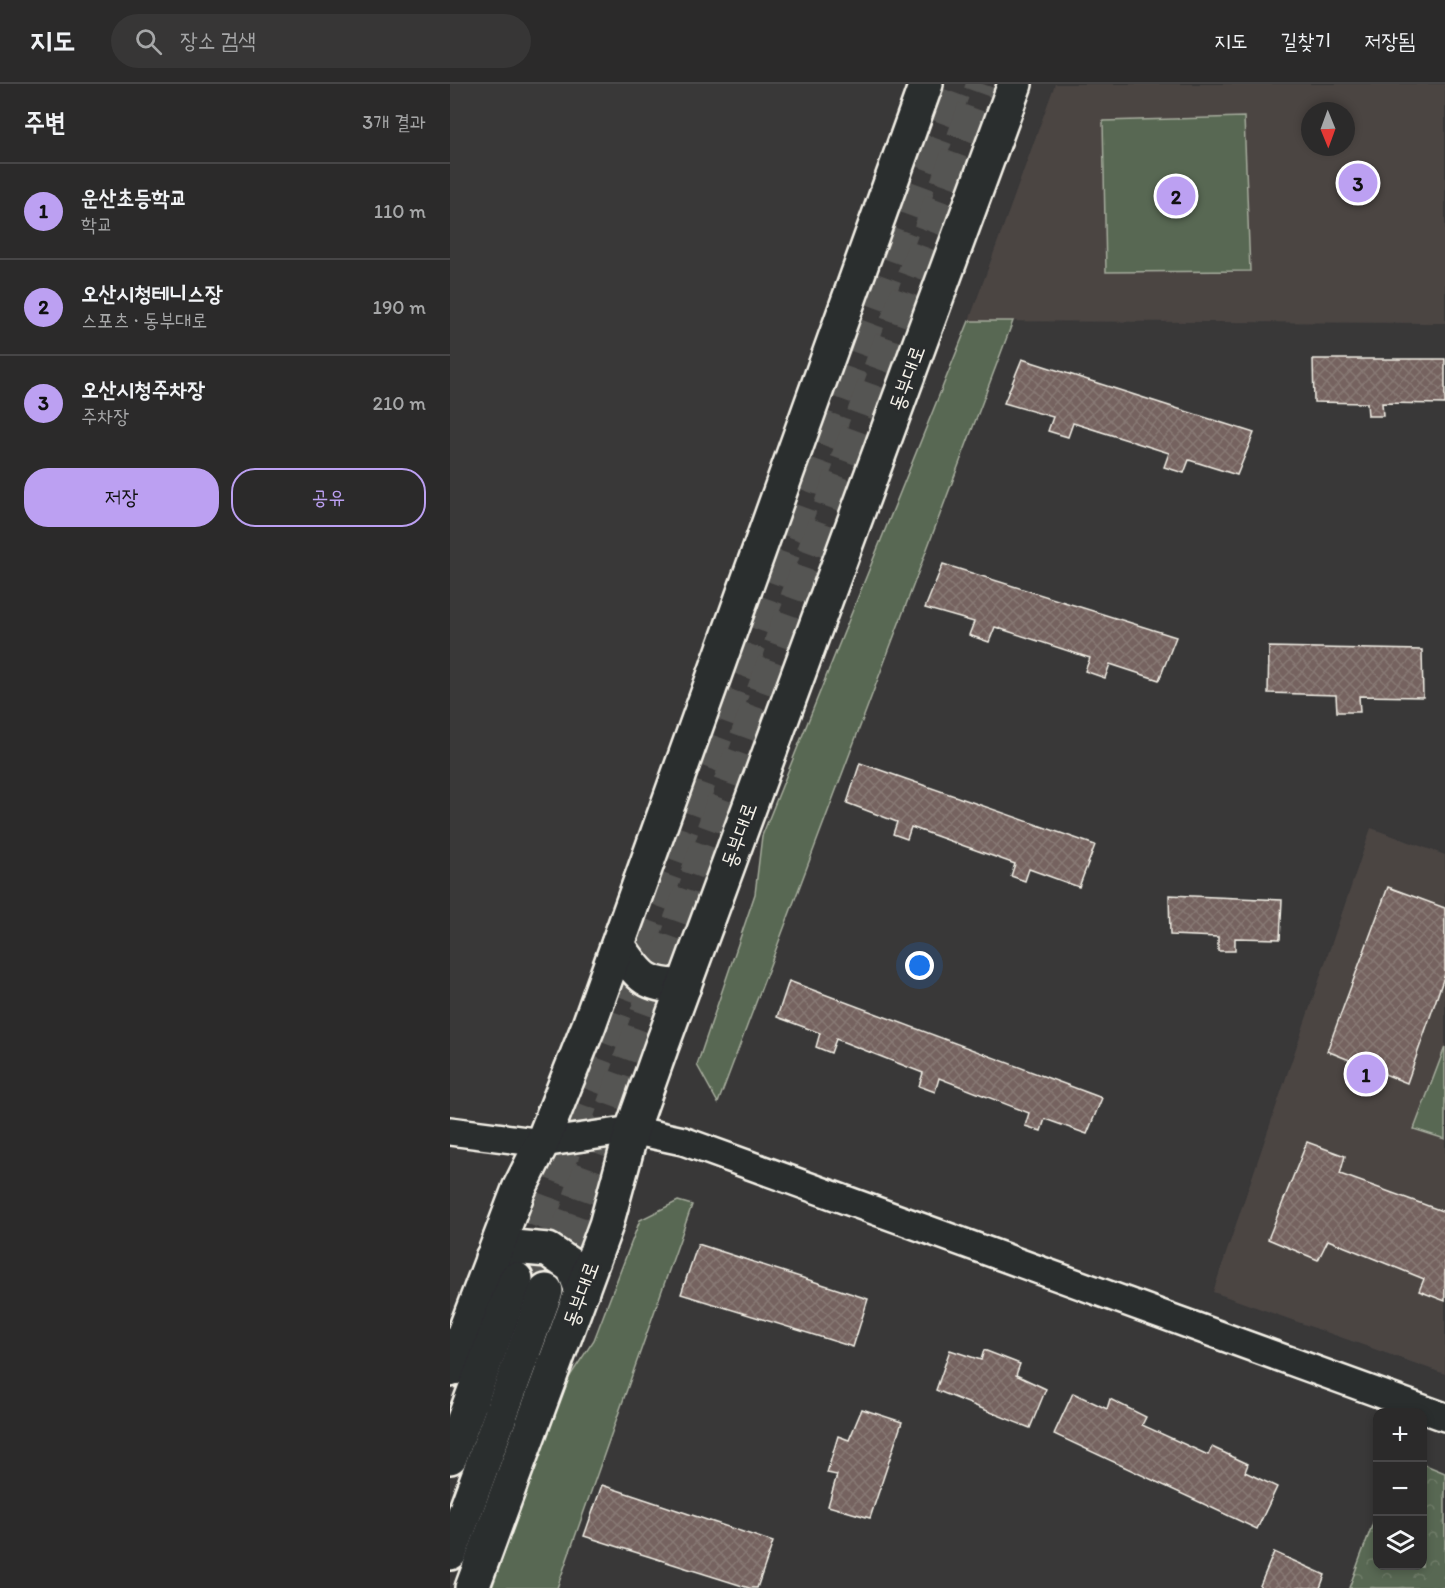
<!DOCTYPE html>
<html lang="ko">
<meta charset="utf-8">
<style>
:root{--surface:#2b2a2a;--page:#373636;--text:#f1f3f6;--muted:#a6a7a8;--line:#474647;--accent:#bca0f2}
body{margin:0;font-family:Itim,"Poor Story",sans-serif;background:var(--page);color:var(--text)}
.controls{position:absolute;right:18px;bottom:18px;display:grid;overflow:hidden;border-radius:12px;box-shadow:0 3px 9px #0003}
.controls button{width:54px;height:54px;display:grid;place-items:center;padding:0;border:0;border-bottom:2px solid var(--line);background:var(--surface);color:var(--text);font:30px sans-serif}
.compass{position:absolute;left:851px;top:18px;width:54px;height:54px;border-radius:50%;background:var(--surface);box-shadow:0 3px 9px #0003;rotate:179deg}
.you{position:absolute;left:470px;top:882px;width:21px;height:21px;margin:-15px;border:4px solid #fff;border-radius:50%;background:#1a73e8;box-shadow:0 0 0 9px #1a73e833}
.badge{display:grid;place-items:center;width:39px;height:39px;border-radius:50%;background:var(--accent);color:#111;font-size:20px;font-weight:700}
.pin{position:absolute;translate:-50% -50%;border:3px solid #fff;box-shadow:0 2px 6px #0006}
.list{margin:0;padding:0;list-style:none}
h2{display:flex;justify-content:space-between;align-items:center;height:78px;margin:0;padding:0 24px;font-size:26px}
h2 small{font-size:20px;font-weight:400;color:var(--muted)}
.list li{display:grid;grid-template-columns:39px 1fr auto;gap:18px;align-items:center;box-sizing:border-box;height:96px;padding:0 24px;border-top:2px solid var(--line)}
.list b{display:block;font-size:22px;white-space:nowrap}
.list p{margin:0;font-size:20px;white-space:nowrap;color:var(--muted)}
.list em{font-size:20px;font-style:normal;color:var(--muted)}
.actions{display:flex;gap:12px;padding:18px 24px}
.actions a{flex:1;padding:14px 0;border:2px solid var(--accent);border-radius:24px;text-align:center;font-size:21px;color:var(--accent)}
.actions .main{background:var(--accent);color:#111}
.icon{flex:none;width:33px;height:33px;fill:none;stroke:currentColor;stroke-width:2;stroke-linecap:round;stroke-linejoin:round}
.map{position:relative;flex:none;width:995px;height:1504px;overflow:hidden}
header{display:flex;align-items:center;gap:36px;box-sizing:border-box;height:84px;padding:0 30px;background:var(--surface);border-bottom:2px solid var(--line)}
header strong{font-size:28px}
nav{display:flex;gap:33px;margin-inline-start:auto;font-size:21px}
.search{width:420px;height:54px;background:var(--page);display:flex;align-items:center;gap:15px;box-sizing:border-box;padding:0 21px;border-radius:33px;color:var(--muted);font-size:22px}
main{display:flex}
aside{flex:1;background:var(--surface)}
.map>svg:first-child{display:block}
</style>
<header>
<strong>지도</strong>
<div class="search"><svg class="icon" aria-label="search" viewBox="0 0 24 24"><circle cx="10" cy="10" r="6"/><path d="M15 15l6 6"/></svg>장소 검색</div>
<nav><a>지도</a><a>길찾기</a><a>저장됨</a></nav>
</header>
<main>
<aside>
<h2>주변<small>3개 결과</small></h2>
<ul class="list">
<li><span class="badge">1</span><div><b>운산초등학교</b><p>학교</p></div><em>110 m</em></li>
<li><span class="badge">2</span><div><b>오산시청테니스장</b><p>스포츠 · 동부대로</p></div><em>190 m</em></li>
<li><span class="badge">3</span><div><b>오산시청주차장</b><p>주차장</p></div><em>210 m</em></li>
</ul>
<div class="actions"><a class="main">저장</a><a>공유</a></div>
</aside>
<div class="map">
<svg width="995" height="1504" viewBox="0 0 995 1504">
<defs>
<pattern id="park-crowns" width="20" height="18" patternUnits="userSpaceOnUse" patternTransform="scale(1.5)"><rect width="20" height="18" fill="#586852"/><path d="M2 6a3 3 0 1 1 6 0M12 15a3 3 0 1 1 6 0" fill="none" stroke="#717e6b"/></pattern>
<pattern id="building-cross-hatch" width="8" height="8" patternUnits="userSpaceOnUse" patternTransform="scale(1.5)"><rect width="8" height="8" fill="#74625e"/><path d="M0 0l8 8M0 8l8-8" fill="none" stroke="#887975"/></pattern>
</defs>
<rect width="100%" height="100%" fill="#393838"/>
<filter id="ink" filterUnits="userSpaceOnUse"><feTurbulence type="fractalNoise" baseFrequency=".0167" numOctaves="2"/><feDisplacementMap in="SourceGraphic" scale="12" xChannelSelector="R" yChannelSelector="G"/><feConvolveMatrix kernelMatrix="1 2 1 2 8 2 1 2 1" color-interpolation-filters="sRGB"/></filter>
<g filter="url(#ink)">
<!-- built -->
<g fill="#4b4543" fill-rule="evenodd">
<path d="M 605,0 L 995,0 L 995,239 L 519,237 ZM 860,27 L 896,27 L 896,63 L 860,63 Z"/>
<path d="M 921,744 L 995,771 L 995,1290 L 763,1208 Z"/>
</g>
<!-- grass -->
<g fill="#586852" stroke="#a6ac9d" stroke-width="1.5">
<path d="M 794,33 L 800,187 L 656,188 L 653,37 Z"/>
<path d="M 519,237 L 563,237 L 268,1019 L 247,981 L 305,810 L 312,752 Z"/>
<path d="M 995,963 L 995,1055 L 964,1045 Z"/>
<path d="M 228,1117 L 242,1121 L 107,1504 L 42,1504 L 112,1304 L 144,1256 L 190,1136 Z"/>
</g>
<!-- park -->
<path fill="url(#park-crowns)" stroke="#a6ac9d" stroke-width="1.5" d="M 973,1380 L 995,1389 L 995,1504 L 899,1504 L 927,1428 L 928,1482 L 972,1482 Z"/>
<!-- building -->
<g fill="url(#building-cross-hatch)" stroke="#f4f1e8" stroke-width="1.5">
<path d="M 572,275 L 804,349 L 787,391 L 739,376 L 734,389 L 714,383 L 719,369 L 623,339 L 618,353 L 598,347 L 603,333 L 554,319 Z"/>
<path d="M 863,275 L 995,275 L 995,320 L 932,319 L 933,332 L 918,332 L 917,319 L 864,318 Z"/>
<path d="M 493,480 L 726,553 L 709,596 L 660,580 L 655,594 L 635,587 L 640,574 L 545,543 L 539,558 L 519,551 L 524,538 L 475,524 Z"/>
<path d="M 819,563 L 972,566 L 973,613 L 909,612 L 910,628 L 887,628 L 886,611 L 818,609 Z"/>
<path d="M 410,679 L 645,761 L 629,803 L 579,785 L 575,797 L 561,792 L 565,780 L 461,743 L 457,755 L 443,750 L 447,738 L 397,719 Z"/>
<path d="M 938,803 L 995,824 L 995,890 L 957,999 L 877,967 Z"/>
<path d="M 719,811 L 832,816 L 830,855 L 785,854 L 785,867 L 768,867 L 768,853 L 720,851 Z"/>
<path d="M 339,897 L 652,1014 L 637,1050 L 595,1035 L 591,1047 L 575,1042 L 579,1029 L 489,994 L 485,1008 L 469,1002 L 473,989 L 386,955 L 381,969 L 366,963 L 370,949 L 327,933 Z"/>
<path d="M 857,1058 L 895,1072 L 890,1090 L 995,1128 L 995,1217 L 969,1207 L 974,1195 L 878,1156 L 868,1176 L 818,1155 Z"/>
<path d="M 248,1160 L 418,1215 L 403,1263 L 231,1210 Z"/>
<path d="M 500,1266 L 531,1276 L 534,1266 L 570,1280 L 566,1291 L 596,1305 L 580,1344 L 486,1306 Z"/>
<path d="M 623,1309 L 657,1325 L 660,1315 L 696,1333 L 692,1341 L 758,1371 L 762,1363 L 798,1380 L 795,1388 L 827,1403 L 807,1445 L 604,1350 Z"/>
<path d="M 412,1325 L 452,1338 L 420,1434 L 378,1422 L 387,1391 L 377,1389 L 388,1352 L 399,1356 Z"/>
<path d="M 152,1401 L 323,1458 L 307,1504 L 299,1504 L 134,1452 Z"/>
<path d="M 824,1468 L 875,1491 L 870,1504 L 809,1504 Z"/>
</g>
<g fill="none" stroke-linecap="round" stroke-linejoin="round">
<!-- secondary-tunnel -->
<g stroke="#555452" stroke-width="33" stroke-dasharray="33 16" stroke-linecap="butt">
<path d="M 69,1189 L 506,0"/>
<path d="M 96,1207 L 533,0"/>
</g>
<defs>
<path id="street" d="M 0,1047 L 92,1059 L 182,1046 L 233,1057 L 995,1333"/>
<g id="secondary">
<path d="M 168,861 C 189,891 194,903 234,902"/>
<path d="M 42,1174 L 63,1163 L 98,1166 L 123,1183 L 132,1207"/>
<path d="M 0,1286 L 69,1105 L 92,1059 L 139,941 L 476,0"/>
<path d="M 0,1373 L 66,1195"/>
<path d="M 0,1469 L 96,1207"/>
<path d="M 22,1504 L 156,1141 L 182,1046 L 211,964 L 565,0"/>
</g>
</defs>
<!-- street casing -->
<use href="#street" stroke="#f4f1e8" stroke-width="32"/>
<!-- secondary casing -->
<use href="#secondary" stroke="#f4f1e8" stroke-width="38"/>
<!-- street -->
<use href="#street" stroke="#2a2d2e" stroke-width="27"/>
<!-- secondary -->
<use href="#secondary" stroke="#2a2d2e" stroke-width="33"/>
</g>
</g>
<g text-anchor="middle" stroke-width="6" stroke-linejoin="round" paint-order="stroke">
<!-- street labels -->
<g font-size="21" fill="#f4f1e8" stroke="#2a2d2e">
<text transform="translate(457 294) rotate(-70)" y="7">동부대로</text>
<text transform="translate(289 751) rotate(-70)" y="7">동부대로</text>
<text transform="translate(131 1210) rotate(-70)" y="7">동부대로</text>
</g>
</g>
</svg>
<div class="controls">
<button>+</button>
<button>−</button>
<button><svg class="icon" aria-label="layers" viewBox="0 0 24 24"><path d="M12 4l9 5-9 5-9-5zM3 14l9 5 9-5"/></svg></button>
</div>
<svg class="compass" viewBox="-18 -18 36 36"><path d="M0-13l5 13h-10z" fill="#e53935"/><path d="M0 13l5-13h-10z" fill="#a6a7a8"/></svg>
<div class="you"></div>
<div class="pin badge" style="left:916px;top:990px">1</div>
<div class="pin badge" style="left:726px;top:112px">2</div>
<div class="pin badge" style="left:908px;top:99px">3</div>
</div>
</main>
